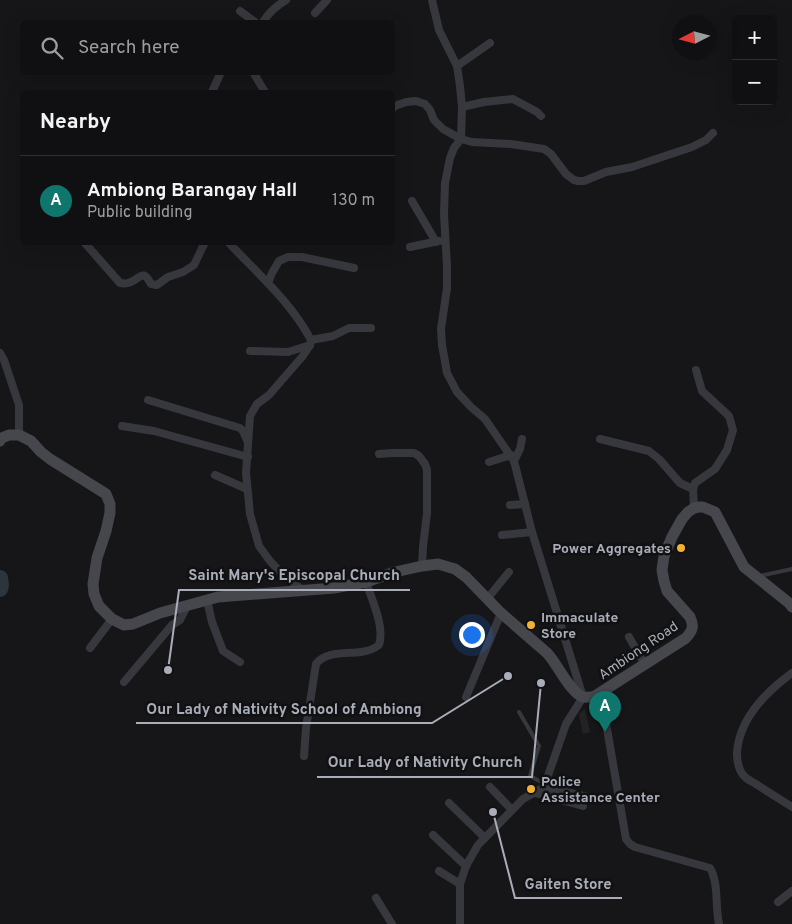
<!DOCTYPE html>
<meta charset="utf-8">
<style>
:root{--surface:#101012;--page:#19191b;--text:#f1f3f6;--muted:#9c9d9f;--line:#303032;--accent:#0f766e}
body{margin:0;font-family:Overpass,sans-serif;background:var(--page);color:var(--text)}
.controls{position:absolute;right:15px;top:15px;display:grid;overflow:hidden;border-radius:8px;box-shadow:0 5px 20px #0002}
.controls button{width:45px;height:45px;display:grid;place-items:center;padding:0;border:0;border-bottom:1px solid var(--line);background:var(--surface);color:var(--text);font:25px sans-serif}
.compass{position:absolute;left:672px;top:15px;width:45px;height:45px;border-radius:50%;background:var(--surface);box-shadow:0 5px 20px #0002;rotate:264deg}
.you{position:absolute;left:471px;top:634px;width:18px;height:18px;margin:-12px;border:4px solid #fff;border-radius:50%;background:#1a73e8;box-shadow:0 0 0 8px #1a73e833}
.badge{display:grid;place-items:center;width:32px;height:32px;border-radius:50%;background:var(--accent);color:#fff;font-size:16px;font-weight:700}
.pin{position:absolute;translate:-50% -41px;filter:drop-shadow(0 1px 2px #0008)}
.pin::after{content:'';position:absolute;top:26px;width:18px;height:15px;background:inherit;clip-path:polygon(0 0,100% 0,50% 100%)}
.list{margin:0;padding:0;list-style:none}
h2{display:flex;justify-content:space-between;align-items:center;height:65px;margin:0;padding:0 20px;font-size:21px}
h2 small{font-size:16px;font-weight:400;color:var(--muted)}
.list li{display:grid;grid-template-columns:32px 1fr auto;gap:15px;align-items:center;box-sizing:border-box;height:90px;padding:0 20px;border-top:1px solid var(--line)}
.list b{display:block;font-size:19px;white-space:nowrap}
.list p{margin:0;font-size:16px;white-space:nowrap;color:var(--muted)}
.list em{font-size:16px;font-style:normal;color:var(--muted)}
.icon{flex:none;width:28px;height:28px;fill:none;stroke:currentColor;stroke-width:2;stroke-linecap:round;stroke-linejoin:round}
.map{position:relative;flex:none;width:792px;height:924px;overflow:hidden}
.search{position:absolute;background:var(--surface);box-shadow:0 5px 20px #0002;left:20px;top:20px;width:375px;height:55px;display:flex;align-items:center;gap:12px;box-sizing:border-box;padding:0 18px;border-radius:8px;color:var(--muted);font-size:19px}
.panel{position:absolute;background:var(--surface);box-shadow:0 5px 20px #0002;left:20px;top:90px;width:375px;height:155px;border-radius:8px}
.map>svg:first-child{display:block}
</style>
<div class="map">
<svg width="792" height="924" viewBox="0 0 792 924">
<rect width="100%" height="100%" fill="#161618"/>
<!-- built -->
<path fill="#222225" d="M 585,709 L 590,732 L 583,734 L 579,714 Z"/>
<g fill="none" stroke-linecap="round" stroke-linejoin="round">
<!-- river -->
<path stroke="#2c353c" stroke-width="16" d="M 0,578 L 1,585 L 0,589"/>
<!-- lane -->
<g stroke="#37383d" stroke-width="4">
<path d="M 760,576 L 792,569"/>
<path d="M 519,712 L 539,746 L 530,776 L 545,784"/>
</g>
<!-- street -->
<g stroke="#37383d" stroke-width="8">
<path d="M 432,0 L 439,30 L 457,66 L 460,86 L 462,107 L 461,139 L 454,148 L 450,158 L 445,183 L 444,214 L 447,266 L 447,288 L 441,329 L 442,345 L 447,373 L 457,392 L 471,407 L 485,419 L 514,461 L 532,532 L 583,697 L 566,724 L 544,787 L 523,799 L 478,845 L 466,866 L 460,884 L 460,924"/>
<path d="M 240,11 L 255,22"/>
<path d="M 315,13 L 327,0"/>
<path d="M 263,22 C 269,12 276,6 286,0"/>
<path d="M 457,66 L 490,43"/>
<path d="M 253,72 L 265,92"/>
<path d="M 212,92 L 221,72"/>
<path d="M 462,107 L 484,102 L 513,99 L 537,112 L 541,116"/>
<path d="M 392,109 L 395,106 L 406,102 L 416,101 L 425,104 L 430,110 L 434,120 L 443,129 L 461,139 L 472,142 L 511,144 L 544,149 L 551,154 L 566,174 L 574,180 L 578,181 L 584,181 L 606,172 L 632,167 L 692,147 L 706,140 L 713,133"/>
<path d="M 412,201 L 436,242"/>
<path d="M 84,242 L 120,283 C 122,283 126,284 128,283 C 140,280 142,267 151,284 L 157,285 L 168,277 L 183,272 L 194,265 L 205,242"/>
<path d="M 228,242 C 257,273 291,302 311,340 L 310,345 L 302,357 L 269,395 L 257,404 L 250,416 L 246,473 L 250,514 L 259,546 L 270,561 L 283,575 L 304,591"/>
<path d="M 410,247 L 439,241"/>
<path d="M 268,283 L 272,273 L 279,261 L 288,257 L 302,257 L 354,268"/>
<path d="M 311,340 L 333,336 L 349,328 L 371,328"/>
<path d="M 250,351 L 288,352 L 310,345"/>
<path d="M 0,353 L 4,360 L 19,405 L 19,435"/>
<path d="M 148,400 L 240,428 L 243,431 L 248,442"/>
<path d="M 122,426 L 154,431 L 248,457"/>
<path d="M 600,439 L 649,451 L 659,459 L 680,483 L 693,489"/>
<path d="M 379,454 L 392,453 L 414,453 L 419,456 L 425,464 L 427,470 L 427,513 L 423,547 L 422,566"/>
<path d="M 514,461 L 520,449 L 522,439"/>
<path d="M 489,462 L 511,455"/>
<path d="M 215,475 L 247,489"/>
<path d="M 510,505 L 525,504"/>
<path d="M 694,508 L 693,489 L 695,483 L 715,469 L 727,450 L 733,430 L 729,416 L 702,391 L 696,370"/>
<path d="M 502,535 L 532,532"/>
<path d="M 487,599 L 509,572"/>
<path d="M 207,600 L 212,622 L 223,651 L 240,662"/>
<path d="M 629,637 L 645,665"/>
<path d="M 90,648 L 112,619"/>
<path d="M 792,673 C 766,692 739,719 737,753 C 737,762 739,772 746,778 C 750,781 755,783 759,786 C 770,793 781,800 792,807"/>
<path d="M 124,682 L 172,625 L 180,620 L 187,606"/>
<path d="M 601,694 L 626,839 L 630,844 L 635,847 L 710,868 C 719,883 715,907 719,924"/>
<path d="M 466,697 L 501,613"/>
<path d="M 304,756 L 306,728 L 316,664 C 326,651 346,654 361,652 C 368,651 374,649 379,645 C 385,627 372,600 366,582"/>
<path d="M 490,787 L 512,810"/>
<path d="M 544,787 L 592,798"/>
<path d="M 535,793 L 583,806"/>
<path d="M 449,803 L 485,838"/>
<path d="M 433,835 L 466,866"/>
<path d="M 439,871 L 460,884"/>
<path d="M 376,898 L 392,924"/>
<path d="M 778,902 L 792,891"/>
</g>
<!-- secondary -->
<path stroke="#45474d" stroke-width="11" d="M 0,441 L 2,438 L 9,435 L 19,435 L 31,441 L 41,452 L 50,459 L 106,494 L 110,504 L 110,513 L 106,531 L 97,558 L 93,584 L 94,594 L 99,606 L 112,619 L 124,625 L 133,624 L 160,613 L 218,597 L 334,588 L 366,582 L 395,572 L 422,566 L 438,564 L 455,569 L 466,577 L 501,613 L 547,653 C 557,663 570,693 583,697 C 587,698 591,697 595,696 L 686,638 C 693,630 694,626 690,617 L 667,591 L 664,581 L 662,570 L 664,556 L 672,537 L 682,519 L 688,512 L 694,508 L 699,507 L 703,507 L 715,512 L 744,567 L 789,603 L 792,607"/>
</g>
<!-- markers -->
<g fill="#f2b134" stroke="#111113" stroke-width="2">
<circle cx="681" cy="548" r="5"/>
<circle cx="531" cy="625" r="5"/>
<circle cx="531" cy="789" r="5"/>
</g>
<g text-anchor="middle" stroke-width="5" stroke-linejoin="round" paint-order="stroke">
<!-- poi labels -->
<g font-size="14" font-weight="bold" fill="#a8adb8" stroke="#111113" text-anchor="start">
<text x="671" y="553" text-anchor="end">Power Aggregates</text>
<text x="541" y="622">Immaculate<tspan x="541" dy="16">Store</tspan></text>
<text x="541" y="786">Police<tspan x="541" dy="16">Assistance Center</tspan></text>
</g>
<!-- street labels -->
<g font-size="14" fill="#a8adb8" stroke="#111113">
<text transform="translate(638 650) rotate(-34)" y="5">Ambiong Road</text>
</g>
</g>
<!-- callouts -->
<path fill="none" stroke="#a8adb8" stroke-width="2" d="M168 670L179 590H410M508 676L432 723H136M541 683L532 777H317M493 812L515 898H622"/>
<g fill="#a8adb8" stroke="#111113" stroke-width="2">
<circle cx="168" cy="670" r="5"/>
<circle cx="508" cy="676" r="5"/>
<circle cx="541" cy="683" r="5"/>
<circle cx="493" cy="812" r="5"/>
</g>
<g font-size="15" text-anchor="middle" font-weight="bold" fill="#a8adb8" stroke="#111113" stroke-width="5" stroke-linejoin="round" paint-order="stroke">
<text x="294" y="580">Saint Mary's Episcopal Church</text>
<text x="284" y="714">Our Lady of Nativity School of Ambiong</text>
<text x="425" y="767">Our Lady of Nativity Church</text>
<text x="568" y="889">Gaiten Store</text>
</g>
</svg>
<div class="controls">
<button>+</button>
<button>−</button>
</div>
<svg class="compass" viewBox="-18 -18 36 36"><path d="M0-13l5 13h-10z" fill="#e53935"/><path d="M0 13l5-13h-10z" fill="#9c9d9f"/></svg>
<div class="you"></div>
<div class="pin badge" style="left:605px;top:732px">A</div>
<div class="search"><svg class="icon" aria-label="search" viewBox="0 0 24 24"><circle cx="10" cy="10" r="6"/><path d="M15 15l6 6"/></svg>Search here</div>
<section class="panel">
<h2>Nearby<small></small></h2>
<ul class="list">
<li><span class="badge">A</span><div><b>Ambiong Barangay Hall</b><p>Public building</p></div><em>130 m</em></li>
</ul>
</section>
</div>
